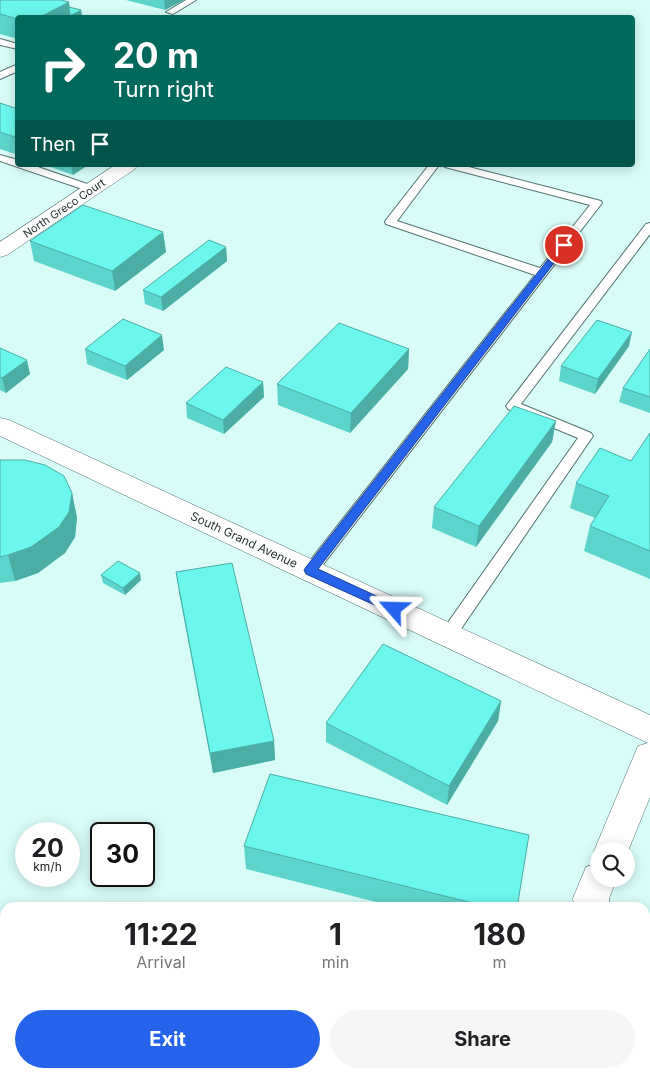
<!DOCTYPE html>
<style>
:root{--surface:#fff;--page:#f6f6f6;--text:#202124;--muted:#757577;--accent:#2563eb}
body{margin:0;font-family:Inter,sans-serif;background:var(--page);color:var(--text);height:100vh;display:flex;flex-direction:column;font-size:19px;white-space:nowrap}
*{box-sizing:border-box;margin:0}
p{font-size:16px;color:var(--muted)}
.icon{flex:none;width:28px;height:28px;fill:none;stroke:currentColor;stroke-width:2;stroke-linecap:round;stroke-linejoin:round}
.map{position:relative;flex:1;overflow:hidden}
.sheet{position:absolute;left:0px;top:902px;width:650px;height:176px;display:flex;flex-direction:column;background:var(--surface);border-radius:15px 15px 0 0;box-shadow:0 2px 12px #0003}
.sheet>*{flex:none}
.top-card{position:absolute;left:15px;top:15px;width:620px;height:152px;border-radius:5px;box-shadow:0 2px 12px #0003;background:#00695c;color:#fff;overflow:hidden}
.buttons{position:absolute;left:590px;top:842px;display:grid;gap:10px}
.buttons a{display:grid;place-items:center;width:45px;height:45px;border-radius:50%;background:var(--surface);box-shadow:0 2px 12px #0003;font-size:25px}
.speed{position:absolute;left:15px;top:822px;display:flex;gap:10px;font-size:25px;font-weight:700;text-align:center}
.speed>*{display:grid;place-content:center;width:65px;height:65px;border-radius:50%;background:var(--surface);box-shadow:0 2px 12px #0003;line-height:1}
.speed small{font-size:12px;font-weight:400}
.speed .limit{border:2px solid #111;border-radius:8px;background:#fff;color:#111}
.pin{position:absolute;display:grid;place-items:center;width:42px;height:42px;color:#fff;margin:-21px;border:2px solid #fff;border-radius:50%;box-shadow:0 1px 5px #0007}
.me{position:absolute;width:55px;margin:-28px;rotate:295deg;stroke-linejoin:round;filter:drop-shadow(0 0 4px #0008)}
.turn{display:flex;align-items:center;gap:18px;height:105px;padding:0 15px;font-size:22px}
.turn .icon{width:65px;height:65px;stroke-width:2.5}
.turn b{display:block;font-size:35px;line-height:42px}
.then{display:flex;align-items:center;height:48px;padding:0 15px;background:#0003;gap:10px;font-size:19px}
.eta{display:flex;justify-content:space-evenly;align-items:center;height:85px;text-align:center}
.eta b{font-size:30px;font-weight:700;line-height:35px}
.action{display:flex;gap:10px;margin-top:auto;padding:10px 15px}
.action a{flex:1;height:58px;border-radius:30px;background:var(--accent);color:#fff;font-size:20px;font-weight:700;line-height:58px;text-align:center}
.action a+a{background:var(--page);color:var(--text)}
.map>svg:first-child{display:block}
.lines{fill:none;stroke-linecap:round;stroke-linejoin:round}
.lane-casing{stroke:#50716e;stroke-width:2}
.street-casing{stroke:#50716e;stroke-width:1}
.lane{fill:#fff;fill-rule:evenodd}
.street{fill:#fff;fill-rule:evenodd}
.wall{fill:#5dd4cb}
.shaded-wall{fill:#4cada5}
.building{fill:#6cf7ec;stroke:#4cada5}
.route{fill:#2563eb;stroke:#184099}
.labels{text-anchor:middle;stroke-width:5;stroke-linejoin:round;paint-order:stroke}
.far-street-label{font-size:11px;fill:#273533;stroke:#fff}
.street-label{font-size:12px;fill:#273533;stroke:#fff}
</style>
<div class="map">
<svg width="650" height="1078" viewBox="0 0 650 1078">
<rect width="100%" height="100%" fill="#d8fdf9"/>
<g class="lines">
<g class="lane-casing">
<path id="lane" d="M 186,0 L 196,0 L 173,14 L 166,12 Z
M 0,39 L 18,44 L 18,49 L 0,45 Z
M 18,64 L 18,71 L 0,79 L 0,72 Z
M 0,155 L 18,160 L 18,165 L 32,165 L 96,187 L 97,189 L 92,192 L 88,191 L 0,161 Z
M 429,165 L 439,165 L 397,221 L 540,268 L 590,205 L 445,167 L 444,165 L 461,165 L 601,201 L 602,203 L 315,575 L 310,577 L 305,575 L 302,571 L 305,567 L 535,275 L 386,224 L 385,222 L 386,220 Z
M 650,223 L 650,234 L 521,404 L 591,433 L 593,436 L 454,639 L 448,641 L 442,639 L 440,635 L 442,631 L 578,438 L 508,409 L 506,406 L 646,224 Z"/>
</g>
<g class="street-casing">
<path id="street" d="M 115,165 L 137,165 L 135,169 L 7,255 L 0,257 L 0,242 Z
M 0,418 L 9,420 L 650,715 L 650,797 L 626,856 L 626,851 L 599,851 L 599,862 L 594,851 L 638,746 L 648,743 L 0,436 Z
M 599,863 L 599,879 L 617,879 L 609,898 L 610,908 L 574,908 L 573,898 L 586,867 Z
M 591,1074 L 631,1074 L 631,1078 L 591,1078 Z"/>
</g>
<use href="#lane" class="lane"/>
<use href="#street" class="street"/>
</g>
<path class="wall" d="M 0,0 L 69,7 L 81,10 L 82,16 L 80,18 L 18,18 L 18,39 L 0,34 Z
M 126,0 L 184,0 L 165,10 Z
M 0,103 L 18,109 L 18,155 L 0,149 Z
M 45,165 L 88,165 L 73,175 Z
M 163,232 L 166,252 L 115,291 L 34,261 L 30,241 Z
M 226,247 L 227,261 L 163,311 L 145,304 L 143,290 Z
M 629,346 L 595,394 L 559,381 L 561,366 Z
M 0,348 L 30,374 L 6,393 L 0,390 Z
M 85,349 L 164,350 L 127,380 L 87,364 Z
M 409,349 L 408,369 L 350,433 L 278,405 L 277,384 Z
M 650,349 L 650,413 L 619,402 L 623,388 Z
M 263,382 L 264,397 L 224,434 L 187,418 L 186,403 Z
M 556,421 L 552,442 L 476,547 L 432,528 L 434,507 Z
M 650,433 L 650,579 L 584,551 L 590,526 L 595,518 L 570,508 L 576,483 L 631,461 Z
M 0,460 L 72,493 L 77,518 L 75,537 L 65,553 L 38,573 L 15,581 L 0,583 Z
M 176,572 L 274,741 L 275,760 L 213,773 L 179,593 Z
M 101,575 L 141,580 L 125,595 L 103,583 Z
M 501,701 L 498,721 L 447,805 L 326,742 L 326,723 Z
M 244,846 L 517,908 L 400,908 L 246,869 Z"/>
<path class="shaded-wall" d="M 164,0 L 184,0 L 165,10 Z
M 69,2 L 71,18 L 38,18 Z
M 81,10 L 82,16 L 80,18 L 72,18 L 72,15 Z
M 71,165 L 88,165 L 73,175 Z
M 163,232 L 166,252 L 115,291 L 112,271 Z
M 226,247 L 227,261 L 163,311 L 161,297 Z
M 632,332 L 629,346 L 595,394 L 598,379 Z
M 162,335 L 164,350 L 127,380 L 125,366 Z
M 409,349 L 408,369 L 350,433 L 351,413 Z
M 27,360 L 30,374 L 6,393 L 2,378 Z
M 263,382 L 264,397 L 224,434 L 223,420 Z
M 556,421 L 552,442 L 476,547 L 479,526 Z
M 72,493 L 77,518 L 75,537 L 65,553 L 38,573 L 15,581 L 8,555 Z
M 140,573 L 141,580 L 125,595 L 123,588 Z
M 501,701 L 498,721 L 447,805 L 449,786 Z
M 274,741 L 275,760 L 213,773 L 210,753 Z"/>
<path class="building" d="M 0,0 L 61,0 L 69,2 L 38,18 L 18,18 L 18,19 L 0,14 Z
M 69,7 L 81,10 L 72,15 L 70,15 Z
M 0,103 L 18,109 L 18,138 L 0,132 Z
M 83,205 L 163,232 L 112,271 L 30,241 Z
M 209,240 L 226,247 L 161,297 L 143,290 Z
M 123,319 L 162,335 L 125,366 L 85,349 Z
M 597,320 L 632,332 L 598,379 L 561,366 Z
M 339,323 L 409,349 L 351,413 L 277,384 Z
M 0,348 L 27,360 L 2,378 L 0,377 Z
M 650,349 L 650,397 L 623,388 Z
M 226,367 L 263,382 L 223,420 L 186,403 Z
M 514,406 L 556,421 L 479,526 L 434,507 Z
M 650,433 L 650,551 L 590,526 L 609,496 L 576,483 L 600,448 L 631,461 Z
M 0,460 L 25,460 L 45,465 L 64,476 L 72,493 L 69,512 L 59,527 L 31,547 L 8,555 L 0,557 Z
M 118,561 L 140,573 L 123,588 L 101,575 Z
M 232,563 L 274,741 L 210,753 L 176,572 Z
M 383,644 L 501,701 L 449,786 L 326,723 Z
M 270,774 L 529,835 L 517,908 L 493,908 L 244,846 Z
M 291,1074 L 395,1074 L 397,1078 L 292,1078 Z"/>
<path class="route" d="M 561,243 L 568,245 L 318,569 L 398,606 L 400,609 L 398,612 L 390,612 L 306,574 L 304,570 L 306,567 Z"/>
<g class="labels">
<g class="far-street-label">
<text transform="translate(64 208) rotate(-34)" y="4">North Greco Court</text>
</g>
<g class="street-label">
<text transform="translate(244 540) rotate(25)" y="4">South Grand Avenue</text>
</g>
</g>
</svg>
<div class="buttons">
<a><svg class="icon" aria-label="search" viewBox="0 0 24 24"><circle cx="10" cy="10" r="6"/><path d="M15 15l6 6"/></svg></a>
</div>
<div class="speed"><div>20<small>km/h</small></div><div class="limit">30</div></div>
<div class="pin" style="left:564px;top:245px;background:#d93025"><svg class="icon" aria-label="arrive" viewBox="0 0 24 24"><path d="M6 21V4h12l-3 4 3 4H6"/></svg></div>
<svg class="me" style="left:394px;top:609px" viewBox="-20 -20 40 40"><path d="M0-17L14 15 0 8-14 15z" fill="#2563eb" stroke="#fff" stroke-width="4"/></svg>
<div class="top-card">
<div class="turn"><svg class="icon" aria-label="right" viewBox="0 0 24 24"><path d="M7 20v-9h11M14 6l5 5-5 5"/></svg><div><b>20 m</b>Turn right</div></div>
<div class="then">Then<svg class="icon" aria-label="arrive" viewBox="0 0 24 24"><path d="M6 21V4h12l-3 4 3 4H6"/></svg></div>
</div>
<section class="sheet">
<div class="eta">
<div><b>11:22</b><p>Arrival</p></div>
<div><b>1</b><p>min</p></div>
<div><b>180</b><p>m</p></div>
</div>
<div class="action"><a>Exit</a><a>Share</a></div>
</section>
</div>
